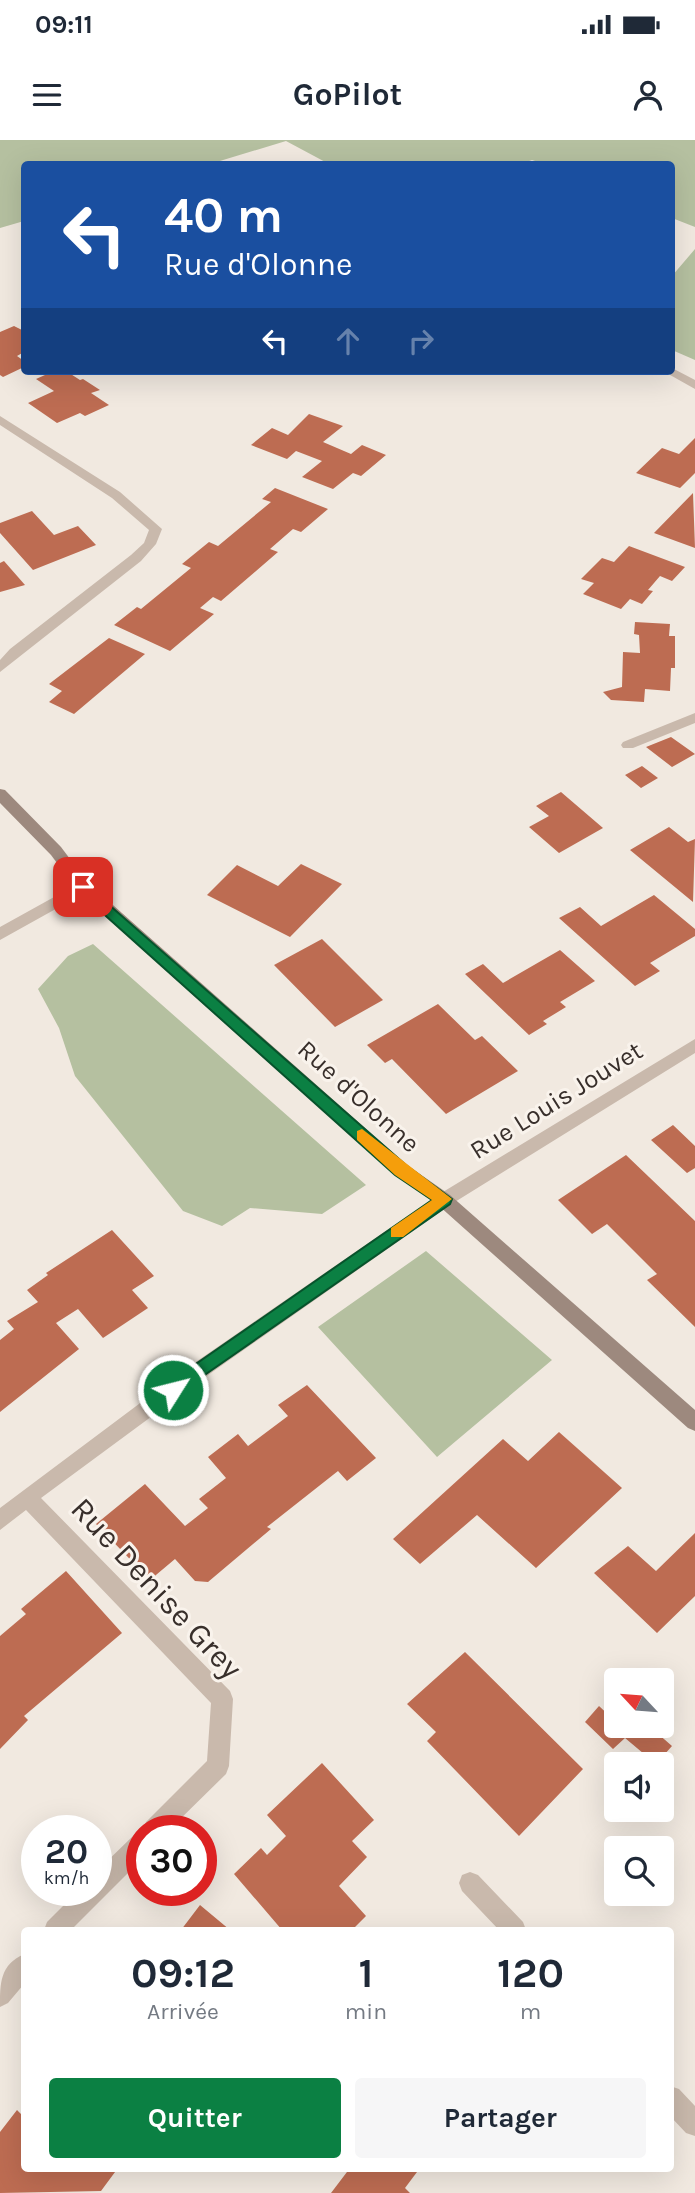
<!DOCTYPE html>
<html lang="fr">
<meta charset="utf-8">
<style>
:root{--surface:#fff;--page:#f6f6f7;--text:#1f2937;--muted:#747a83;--accent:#0b8043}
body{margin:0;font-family:Karla,sans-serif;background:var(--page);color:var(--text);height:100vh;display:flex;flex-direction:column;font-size:26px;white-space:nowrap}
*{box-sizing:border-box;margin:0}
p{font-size:23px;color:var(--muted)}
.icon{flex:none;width:38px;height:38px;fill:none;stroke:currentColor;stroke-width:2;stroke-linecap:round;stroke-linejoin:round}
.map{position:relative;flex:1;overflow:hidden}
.drawer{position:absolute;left:21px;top:1787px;width:653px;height:245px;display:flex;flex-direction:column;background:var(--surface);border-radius:7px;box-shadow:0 7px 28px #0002}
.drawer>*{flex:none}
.top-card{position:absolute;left:21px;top:21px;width:654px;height:214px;border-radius:7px;box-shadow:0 7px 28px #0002;background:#1a4fa0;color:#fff;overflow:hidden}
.needle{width:46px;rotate:296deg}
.fabs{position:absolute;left:604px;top:1528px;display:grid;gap:14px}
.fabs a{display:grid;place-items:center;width:70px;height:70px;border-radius:7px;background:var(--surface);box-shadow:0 7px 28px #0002;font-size:35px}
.speed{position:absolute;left:21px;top:1675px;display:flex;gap:14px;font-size:35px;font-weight:700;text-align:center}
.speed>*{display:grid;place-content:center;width:91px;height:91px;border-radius:50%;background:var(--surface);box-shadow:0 7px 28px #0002;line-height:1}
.speed small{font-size:18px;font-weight:400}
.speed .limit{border:10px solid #d22;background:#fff;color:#111}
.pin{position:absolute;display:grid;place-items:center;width:60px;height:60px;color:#fff;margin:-30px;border-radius:14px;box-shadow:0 4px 10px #0006}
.me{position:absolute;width:77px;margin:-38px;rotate:54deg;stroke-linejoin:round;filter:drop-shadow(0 0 5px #0008)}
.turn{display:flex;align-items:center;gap:24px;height:147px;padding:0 28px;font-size:32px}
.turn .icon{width:91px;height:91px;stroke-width:2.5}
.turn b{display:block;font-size:49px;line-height:60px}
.lanes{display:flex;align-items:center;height:66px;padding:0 28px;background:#0003;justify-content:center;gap:35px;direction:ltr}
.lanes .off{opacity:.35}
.eta{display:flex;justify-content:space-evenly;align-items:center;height:119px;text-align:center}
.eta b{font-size:42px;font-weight:700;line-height:49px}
.primary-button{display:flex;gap:14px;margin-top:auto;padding:14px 28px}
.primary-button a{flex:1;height:80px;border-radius:7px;background:var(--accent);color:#fff;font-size:28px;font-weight:700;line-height:80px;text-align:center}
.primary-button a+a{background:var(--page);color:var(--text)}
.status{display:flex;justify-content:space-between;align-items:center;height:49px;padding:0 35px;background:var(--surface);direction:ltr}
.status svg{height:19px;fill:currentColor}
header{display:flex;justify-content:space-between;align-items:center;height:91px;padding:0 28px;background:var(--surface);font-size:32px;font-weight:700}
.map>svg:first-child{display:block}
.green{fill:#b5c0a0}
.building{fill:#bd6c52}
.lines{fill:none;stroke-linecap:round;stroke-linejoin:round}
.lane{fill:#c9b9ac;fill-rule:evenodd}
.street{fill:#c9b9ac;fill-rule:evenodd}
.secondary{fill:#9d897e;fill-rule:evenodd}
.route{fill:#0b8043;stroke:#07532c;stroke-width:2}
.slow{fill:#f59e0b}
.labels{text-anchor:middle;stroke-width:6;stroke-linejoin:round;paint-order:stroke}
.street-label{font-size:26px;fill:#382f2b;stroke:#f9f3ec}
.near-street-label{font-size:32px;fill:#382f2b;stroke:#f9f3ec}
</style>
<div class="status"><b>09:11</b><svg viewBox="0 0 49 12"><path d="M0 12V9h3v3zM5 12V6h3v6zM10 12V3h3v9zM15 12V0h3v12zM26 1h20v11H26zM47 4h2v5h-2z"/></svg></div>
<header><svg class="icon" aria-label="menu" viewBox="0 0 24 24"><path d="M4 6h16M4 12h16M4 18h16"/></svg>GoPilot<svg class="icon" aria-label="person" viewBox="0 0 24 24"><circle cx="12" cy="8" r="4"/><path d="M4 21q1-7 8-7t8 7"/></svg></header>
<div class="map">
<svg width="695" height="2053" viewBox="0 0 695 2053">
<rect width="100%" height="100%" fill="#f1e9e0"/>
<path class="green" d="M 0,0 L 695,0 L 695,87 L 672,78 L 672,24 L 544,24 L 532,20 L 521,24 L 329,24 L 286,1 L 210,24 L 24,24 L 24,81 L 0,88 Z
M 695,109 L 695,220 L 672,210 L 672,136 Z
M 93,804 L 366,1045 L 322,1074 L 250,1068 L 222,1086 L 183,1071 L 75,936 L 59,888 L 38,849 L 68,816 Z
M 426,1111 L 552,1220 L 437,1317 L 318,1187 Z"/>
<path class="building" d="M 14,186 L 24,191 L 24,212 L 17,216 L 24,221 L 24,227 L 3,237 L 0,235 L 0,192 Z
M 54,231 L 66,231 L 80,240 L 83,239 L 100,250 L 91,253 L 109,265 L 85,276 L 80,273 L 57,283 L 28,263 L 54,251 L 36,239 Z
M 309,274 L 343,286 L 323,302 L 351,314 L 362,305 L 386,315 L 361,336 L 353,333 L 333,349 L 302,337 L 322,321 L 296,311 L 287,319 L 251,305 L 272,288 L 288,295 Z
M 695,298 L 695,333 L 680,348 L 636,333 L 662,308 L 679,314 Z
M 275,348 L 328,369 L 301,392 L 293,389 L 270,409 L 278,412 L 221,461 L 213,457 L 200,468 L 214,474 L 170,511 L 114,485 L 137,467 L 141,469 L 191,428 L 182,424 L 209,402 L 218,406 L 271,362 L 262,359 Z
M 693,353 L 695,408 L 654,393 Z
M 32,371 L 54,395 L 78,386 L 96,405 L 33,430 L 0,393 L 0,383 Z
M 629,406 L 685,427 L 672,441 L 660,436 L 648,450 L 653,451 L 642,464 L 630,459 L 621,469 L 583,454 L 594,443 L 581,439 L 602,418 L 614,422 Z
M 4,421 L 25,445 L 0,452 L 0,423 Z
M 635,482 L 670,484 L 669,496 L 675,496 L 675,528 L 671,528 L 670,551 L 645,549 L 644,562 L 611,560 L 603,552 L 622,547 L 623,512 L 640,513 L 639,495 L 634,494 Z
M 109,498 L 145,514 L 74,574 L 49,562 L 62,551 L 49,544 Z
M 671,597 L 695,614 L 672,627 L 646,607 Z
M 642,626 L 658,638 L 641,648 L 625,635 Z
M 561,652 L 603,688 L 559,713 L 529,687 L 549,676 L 536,666 Z
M 669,687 L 688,702 L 695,699 L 693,762 L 630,710 Z
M 301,724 L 342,744 L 290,797 L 207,755 L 237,725 L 278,746 Z
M 654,755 L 695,789 L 695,796 L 650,823 L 660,831 L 635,846 L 559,778 L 580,767 L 601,786 Z
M 322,799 L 383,860 L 335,887 L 274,825 Z
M 560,810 L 595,841 L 560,862 L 566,867 L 543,881 L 547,884 L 529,895 L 465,834 L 483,824 L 503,843 Z
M 438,864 L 475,900 L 482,896 L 518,931 L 446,974 L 392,919 L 385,923 L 367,905 Z
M 673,985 L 695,1006 L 695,1028 L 687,1033 L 651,1000 Z
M 626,1015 L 695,1081 L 695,1187 L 647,1140 L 657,1134 L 607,1084 L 592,1094 L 558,1060 Z
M 112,1090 L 154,1136 L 132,1150 L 148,1168 L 103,1198 L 78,1169 L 56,1183 L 79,1209 L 0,1272 L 0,1200 L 14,1189 L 7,1181 L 38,1162 L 27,1150 L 48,1135 L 46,1133 Z
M 307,1245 L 376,1318 L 347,1341 L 338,1331 L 267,1387 L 271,1389 L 208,1442 L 195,1441 L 175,1419 L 150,1440 L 96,1384 L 145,1344 L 185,1386 L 208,1368 L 199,1359 L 226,1338 L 208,1317 L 238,1294 L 248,1306 L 288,1276 L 278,1265 Z
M 559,1292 L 622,1348 L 536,1428 L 477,1375 L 420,1424 L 393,1399 L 503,1299 L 528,1321 Z
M 695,1393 L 695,1456 L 657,1493 L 594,1433 L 628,1406 L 656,1431 Z
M 66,1431 L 122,1493 L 24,1576 L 28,1580 L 0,1609 L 0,1496 L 26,1474 L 21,1469 Z
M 465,1512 L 583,1629 L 519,1696 L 427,1601 L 436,1592 L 407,1564 Z
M 599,1566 L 629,1594 L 637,1586 L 649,1586 L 672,1606 L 656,1624 L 625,1598 L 613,1609 L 585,1582 Z
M 322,1623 L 374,1680 L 352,1701 L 367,1717 L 339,1746 L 366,1776 L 352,1790 L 282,1790 L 234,1734 L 261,1708 L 267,1715 L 286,1696 L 267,1675 Z
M 200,1765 L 230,1790 L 181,1790 Z
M 17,1970 L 24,1977 L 24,2028 L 118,2028 L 101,2051 L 0,2053 L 0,1992 Z
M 350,2028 L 420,2028 L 405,2048 L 410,2053 L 331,2053 Z"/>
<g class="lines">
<path class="lane" d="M 695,573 L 695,583 L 633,608 L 623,608 L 621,605 L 623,602 Z
M 470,1732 L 478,1735 L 523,1782 L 526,1790 L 499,1790 L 462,1751 L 459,1743 L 462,1735 Z
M 670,1946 L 679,1949 L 695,1966 L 695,1996 L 686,1993 L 670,1976 Z"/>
<path class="street" d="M 672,228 L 695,240 L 695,249 L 663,231 L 672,231 Z
M 0,276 L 120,352 L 162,389 L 156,404 L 141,421 L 0,532 L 0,520 L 10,509 L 131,415 L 144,403 L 149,390 L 112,358 L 0,285 Z
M 83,741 L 91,747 L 88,751 L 0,800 L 0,787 Z
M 695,899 L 695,913 L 450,1065 L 201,1240 L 41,1358 L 230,1551 L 233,1559 L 229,1626 L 226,1634 L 169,1690 L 143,1690 L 146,1682 L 207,1621 L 211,1563 L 26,1370 L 0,1390 L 0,1368 L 187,1228 L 438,1055 Z
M 142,1692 L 142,1719 L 71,1790 L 44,1790 L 47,1782 L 79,1750 L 96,1750 L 96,1732 L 134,1695 Z
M 24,1814 L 24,1844 L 8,1863 L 0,1867 C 0,1843 0,1825 24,1814 Z"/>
<path class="secondary" d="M 0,649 L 5,650 L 61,707 L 88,743 L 407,1025 L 450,1055 L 695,1270 L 695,1291 L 688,1288 L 438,1065 L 395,1035 L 78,751 L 51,715 L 0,663 Z"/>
</g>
<path class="route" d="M 83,742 L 407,1026 L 452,1059 L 450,1064 L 173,1257 L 167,1255 L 164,1250 L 167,1244 L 432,1060 L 395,1035 L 78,751 L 78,744 Z"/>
<path class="slow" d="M 362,989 L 452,1059 L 403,1097 L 391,1097 L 391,1088 L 432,1060 L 395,1035 L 357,1000 L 357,991 Z"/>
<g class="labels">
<g class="street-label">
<text transform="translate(359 956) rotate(42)" y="9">Rue d'Olonne</text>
<text transform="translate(556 960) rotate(-32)" y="9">Rue Louis Jouvet</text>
</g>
<g class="near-street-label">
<text transform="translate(157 1448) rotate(47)" y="11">Rue Denise Grey</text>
</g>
</g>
</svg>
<div class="fabs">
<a><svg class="needle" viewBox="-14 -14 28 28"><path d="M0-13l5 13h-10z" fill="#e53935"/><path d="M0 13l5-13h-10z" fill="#747a83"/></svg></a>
<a><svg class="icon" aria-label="sound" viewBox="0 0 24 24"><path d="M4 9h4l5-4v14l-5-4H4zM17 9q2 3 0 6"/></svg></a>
<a><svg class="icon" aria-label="search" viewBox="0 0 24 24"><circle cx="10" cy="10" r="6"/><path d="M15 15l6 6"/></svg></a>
</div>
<div class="speed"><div>20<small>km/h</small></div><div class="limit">30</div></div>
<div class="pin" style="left:83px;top:747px;background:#d93025"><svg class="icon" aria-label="arrive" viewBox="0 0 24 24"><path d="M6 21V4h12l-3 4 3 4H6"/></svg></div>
<svg class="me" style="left:173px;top:1250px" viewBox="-20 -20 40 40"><circle r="17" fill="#0b8043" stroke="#fff" stroke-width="3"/><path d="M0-11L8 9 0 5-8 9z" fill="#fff"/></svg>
<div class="top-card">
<div class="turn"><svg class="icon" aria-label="left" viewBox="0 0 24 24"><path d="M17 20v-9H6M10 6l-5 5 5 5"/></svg><div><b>40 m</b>Rue d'Olonne</div></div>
<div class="lanes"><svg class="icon" aria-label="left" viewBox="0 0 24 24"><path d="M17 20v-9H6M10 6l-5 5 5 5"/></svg><svg class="icon off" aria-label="ahead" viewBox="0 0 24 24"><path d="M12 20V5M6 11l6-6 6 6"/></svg><svg class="icon off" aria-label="right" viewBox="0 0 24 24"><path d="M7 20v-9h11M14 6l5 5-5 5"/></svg></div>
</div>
<section class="drawer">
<div class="eta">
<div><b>09:12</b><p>Arrivée</p></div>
<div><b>1</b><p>min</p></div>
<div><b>120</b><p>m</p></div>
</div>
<div class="primary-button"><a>Quitter</a><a>Partager</a></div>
</section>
</div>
